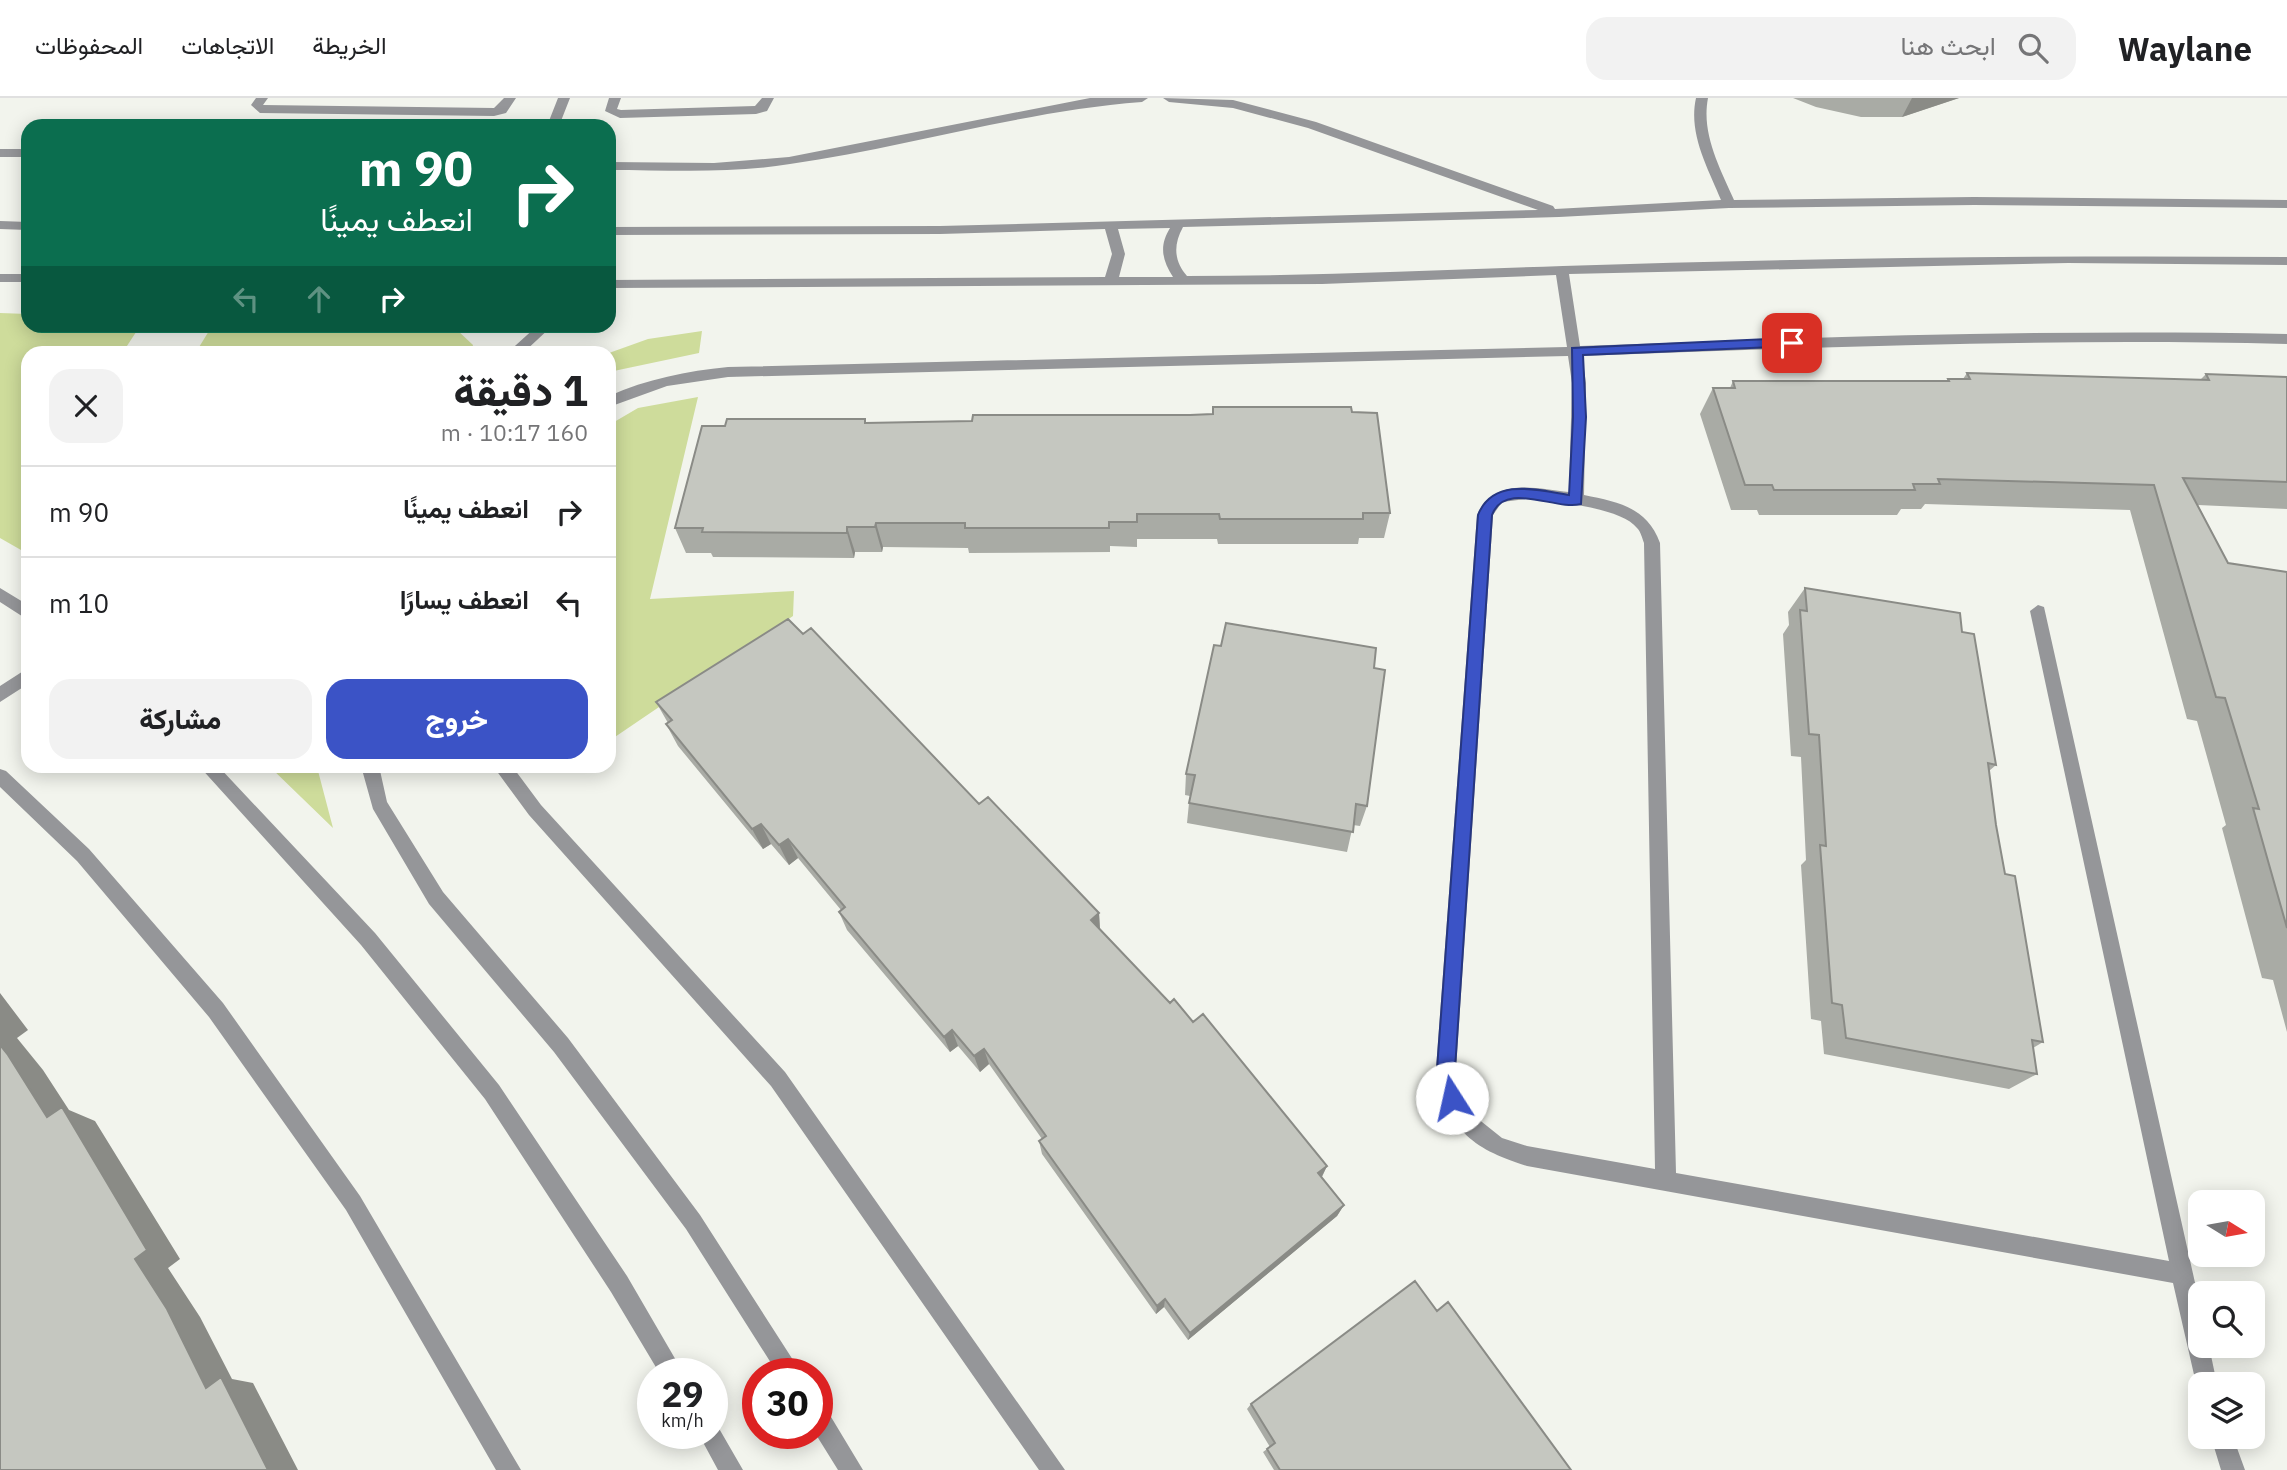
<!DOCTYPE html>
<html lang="ar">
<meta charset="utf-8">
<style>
:root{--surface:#fff;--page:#f2f2f2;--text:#202124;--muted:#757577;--line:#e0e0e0;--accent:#3b53c6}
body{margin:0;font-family:"IBM Plex Sans",Vazirmatn,sans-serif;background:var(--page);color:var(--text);direction:rtl;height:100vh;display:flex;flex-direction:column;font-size:26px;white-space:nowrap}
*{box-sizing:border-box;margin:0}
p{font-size:23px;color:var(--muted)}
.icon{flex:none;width:38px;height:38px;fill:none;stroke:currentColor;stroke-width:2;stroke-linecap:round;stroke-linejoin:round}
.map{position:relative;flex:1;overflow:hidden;direction:ltr}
.details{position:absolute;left:21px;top:248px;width:595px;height:427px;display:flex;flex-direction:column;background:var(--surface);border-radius:21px;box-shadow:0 4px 18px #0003;direction:rtl}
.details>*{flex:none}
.top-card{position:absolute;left:21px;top:21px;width:595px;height:214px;border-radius:21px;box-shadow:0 4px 18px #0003;direction:rtl;background:#0b6e4f;color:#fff;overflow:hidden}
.needle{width:46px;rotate:101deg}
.tools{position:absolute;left:2188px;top:1092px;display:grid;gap:14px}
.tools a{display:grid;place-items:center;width:77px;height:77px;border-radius:14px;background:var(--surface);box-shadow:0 4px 18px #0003;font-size:35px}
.speed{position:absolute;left:637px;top:1260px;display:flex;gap:14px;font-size:35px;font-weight:700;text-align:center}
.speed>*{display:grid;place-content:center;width:91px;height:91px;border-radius:50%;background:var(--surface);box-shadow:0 4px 18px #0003;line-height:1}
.speed small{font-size:18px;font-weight:400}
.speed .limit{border:10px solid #d22;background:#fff;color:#111}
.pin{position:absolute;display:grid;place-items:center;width:60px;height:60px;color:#fff;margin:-30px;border-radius:14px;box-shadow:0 4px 10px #0006}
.me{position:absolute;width:77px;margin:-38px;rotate:350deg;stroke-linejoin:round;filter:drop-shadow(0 0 5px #0008)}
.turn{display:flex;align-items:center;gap:24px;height:147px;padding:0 28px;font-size:32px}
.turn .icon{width:91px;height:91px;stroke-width:2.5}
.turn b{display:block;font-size:49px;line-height:60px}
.lanes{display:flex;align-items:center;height:66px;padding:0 28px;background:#0003;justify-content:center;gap:35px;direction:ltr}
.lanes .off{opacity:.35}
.round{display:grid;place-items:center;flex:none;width:74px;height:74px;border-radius:21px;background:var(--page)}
.headline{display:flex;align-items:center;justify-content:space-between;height:119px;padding:0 28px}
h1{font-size:42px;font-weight:800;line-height:52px}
.action{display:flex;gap:14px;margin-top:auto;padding:14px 28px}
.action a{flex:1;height:80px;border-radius:21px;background:var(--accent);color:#fff;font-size:28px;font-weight:800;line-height:80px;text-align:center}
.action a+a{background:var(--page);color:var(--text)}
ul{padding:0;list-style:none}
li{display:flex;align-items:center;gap:21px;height:91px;padding:0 28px;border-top:2px solid var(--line)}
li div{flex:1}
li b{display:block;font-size:26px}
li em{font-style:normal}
header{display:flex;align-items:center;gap:42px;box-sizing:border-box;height:98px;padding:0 35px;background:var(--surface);border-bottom:2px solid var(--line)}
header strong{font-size:33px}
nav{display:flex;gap:38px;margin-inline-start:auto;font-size:24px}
.search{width:490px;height:63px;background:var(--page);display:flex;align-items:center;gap:18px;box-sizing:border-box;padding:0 24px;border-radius:21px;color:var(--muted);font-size:26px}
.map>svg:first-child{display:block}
.green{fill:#cedc9b}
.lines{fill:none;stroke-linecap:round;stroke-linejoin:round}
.minor{fill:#959699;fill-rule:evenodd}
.wall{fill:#a9aba5}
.shaded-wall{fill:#8a8b86}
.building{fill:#c5c7c0;stroke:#8a8b86;stroke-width:2}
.route{fill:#3b53c6;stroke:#263681;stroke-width:2}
</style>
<header>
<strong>Waylane</strong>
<div class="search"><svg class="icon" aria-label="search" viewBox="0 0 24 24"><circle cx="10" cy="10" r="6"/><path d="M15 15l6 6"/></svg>ابحث هنا</div>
<nav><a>الخريطة</a><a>الاتجاهات</a><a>المحفوظات</a></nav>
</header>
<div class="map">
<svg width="2287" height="1372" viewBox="0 0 2287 1372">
<rect width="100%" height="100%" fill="#f2f4ed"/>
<path class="green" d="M 0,215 L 28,216 L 28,228 L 140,228 L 125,251 L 196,254 L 212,228 L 442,228 L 456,231 L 473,247 L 471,256 L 28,256 L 28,456 L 0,440 Z
M 702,233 L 699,255 L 609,274 L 609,255 L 648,241 Z
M 698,299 L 650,501 L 794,493 L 793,518 L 609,643 L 609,327 L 638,310 Z
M 270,669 L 317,669 L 333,730 Z"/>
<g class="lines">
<path class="minor" d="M 256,0 L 268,0 L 263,7 L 494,10 L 504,0 L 516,0 L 506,15 L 494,18 L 260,15 L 251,7 Z
M 558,0 L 570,0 L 559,28 L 547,28 Z
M 609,0 L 621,0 L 617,11 L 621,12 L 755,8 L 762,0 L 774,0 L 767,13 L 756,16 L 620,20 L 605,13 Z
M 1090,0 L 1148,0 L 1142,4 C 1023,13 908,49 790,66 C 731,76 669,72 609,72 L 609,64 L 714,65 L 789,59 Z
M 1163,0 L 1233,2 L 1316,24 L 1553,108 L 1555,111 L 1721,102 C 1708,70 1688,36 1696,0 L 1708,0 C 1701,36 1720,70 1734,102 L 1974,99 L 2287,102 L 2287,110 L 1974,107 L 1729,110 L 1559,119 L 1183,129 C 1173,147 1174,163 1187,178 C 1312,178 1437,172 1563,168 C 1804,160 2046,157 2287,159 L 2287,167 L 2068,165 L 1569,176 L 1580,248 C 1816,239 2051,231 2287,236 L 2287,246 C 2052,240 1817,249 1582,258 L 1586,285 L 1584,397 C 1618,404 1647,409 1660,445 L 1676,1075 L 2169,1163 L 2030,513 L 2038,507 L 2044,509 L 2200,1207 L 2200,1248 L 2209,1248 L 2217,1286 L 2200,1286 L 2198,1294 L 2173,1185 L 1527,1068 C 1470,1050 1448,1031 1436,971 L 1477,417 C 1494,379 1535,390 1569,394 L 1572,285 L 1568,258 L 728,279 L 667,288 L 609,309 L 609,298 C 647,281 687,273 728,269 L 1567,249 L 1556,177 L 1322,186 L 609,190 L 609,182 L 1105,179 L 1112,156 L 1105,131 L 940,136 L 609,137 L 609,129 L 940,128 L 1538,112 L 1308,30 L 1233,10 L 1169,4 ZM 1170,130 C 1159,148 1162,162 1173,179 L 1119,179 L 1125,156 L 1118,131 ZM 1526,401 C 1551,403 1621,409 1637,430 C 1641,434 1642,440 1644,445 L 1655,1071 L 1527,1048 L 1502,1040 L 1477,1020 L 1461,996 L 1456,971 L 1493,417 L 1502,404 Z
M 0,51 L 28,51 L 28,59 L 0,59 Z
M 0,123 L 28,124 L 28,132 L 0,131 Z
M 0,176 L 28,176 L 28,184 L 0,184 Z
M 537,228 L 552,228 L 522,256 L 506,256 Z
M 0,490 L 28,507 L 28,522 L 0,504 Z
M 28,570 L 28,586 L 0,604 L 0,588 Z
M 199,668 L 218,668 L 375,835 L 499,987 L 627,1178 L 684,1276 L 660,1276 L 611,1194 L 485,1001 L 361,847 Z
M 361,668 L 379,668 L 387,704 L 443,794 L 568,940 L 700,1117 L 802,1276 L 778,1276 L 686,1131 L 554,954 L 429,806 L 373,711 Z
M 493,668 L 512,668 L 541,707 L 785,974 L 1065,1372 L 1039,1372 L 771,988 L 529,717 Z
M 0,671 L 6,673 L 89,751 L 223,905 L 360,1098 L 521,1372 L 496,1372 L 346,1112 L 209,919 L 77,763 L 0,689 Z
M 817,1306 L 825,1309 L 863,1372 L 838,1372 L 815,1335 Z
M 712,1325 L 717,1327 L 743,1372 L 718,1372 L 698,1335 L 712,1335 Z
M 2211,1339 L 2233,1339 L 2245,1372 L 2221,1372 Z"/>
</g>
<path class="wall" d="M 1793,0 L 1959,0 L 1902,19 L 1861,19 L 1816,9 Z
M 1967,275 L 2200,282 L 2206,276 L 2287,279 L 2287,411 L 2198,407 L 2228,465 L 2287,474 L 2287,934 L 2273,882 L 2262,880 L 2222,730 L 2226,727 L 2197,623 L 2187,621 L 2130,412 L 1925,406 L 1921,411 L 1901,411 L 1897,417 L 1759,417 L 1757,412 L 1731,412 L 1700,316 L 1713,290 L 1730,290 L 1733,283 L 1946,283 L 1948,281 L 1963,281 Z
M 1352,314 L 1390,415 L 1384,440 L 1359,440 L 1358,446 L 1218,446 L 1217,441 L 1137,441 L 1137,449 L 1110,448 L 1110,454 L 969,455 L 968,450 L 883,449 L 882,454 L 855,454 L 854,460 L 713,459 L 711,455 L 686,455 L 675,430 L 866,325 L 972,323 L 1190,317 Z
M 1805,490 L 1962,534 L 1996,667 L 1989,673 L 1996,727 L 2005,776 L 2043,944 L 2033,950 L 2037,976 L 2009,991 L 1824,956 L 1821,923 L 1811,921 L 1801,767 L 1806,762 L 1801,659 L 1791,658 L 1783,536 L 1789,527 L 1788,514 Z
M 803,536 L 979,706 L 1099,815 L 1100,831 L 1170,905 L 1193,924 L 1327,1068 L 1322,1079 L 1344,1107 L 1337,1118 L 1188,1242 L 1164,1209 L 1156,1216 L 1042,1056 L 1039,1043 L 1042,1041 L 989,966 L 980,974 L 958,948 L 950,954 L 847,832 L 839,814 L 841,812 L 798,760 L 789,767 L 771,746 L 763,751 L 678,648 L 666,626 L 668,625 L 656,604 Z
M 1374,570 L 1367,708 L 1360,728 L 1353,727 L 1347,754 L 1187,725 L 1189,705 L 1190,698 L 1185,697 L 1186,676 Z
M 1437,1213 L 1571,1372 L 1274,1372 L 1263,1354 L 1270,1349 L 1247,1311 L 1251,1306 Z"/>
<path class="shaded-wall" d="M 1912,0 L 1959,0 L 1902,19 Z
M 876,425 L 883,449 L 882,454 L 875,429 Z
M 847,429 L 855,454 L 854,460 L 847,435 Z
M 761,726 L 771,746 L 763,751 L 752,731 Z
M 788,741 L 798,760 L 789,767 L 779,747 Z
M 1099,815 L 1100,833 L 1091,822 Z
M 0,895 L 28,932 L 17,940 L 43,972 L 69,1012 L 95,1023 L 180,1161 L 168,1170 L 200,1219 L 232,1281 L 253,1285 L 298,1372 L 268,1372 L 206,1290 L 47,1019 L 0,947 Z
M 952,932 L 958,948 L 950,954 L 944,939 Z
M 984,951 L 989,966 L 980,974 L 974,958 Z
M 1327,1068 L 1321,1080 L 1318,1075 Z
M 1344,1107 L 1337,1118 L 1188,1242 L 1190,1235 Z
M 1165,1201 L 1164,1209 L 1156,1216 L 1157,1208 Z"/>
<path class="building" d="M 1967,275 L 2209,282 L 2206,276 L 2287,279 L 2287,384 L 2183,380 L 2228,465 L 2287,474 L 2287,830 L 2253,710 L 2259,711 L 2225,600 L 2216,599 L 2154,387 L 1938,381 L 1940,386 L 1913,386 L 1915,392 L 1774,392 L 1772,387 L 1745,387 L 1713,290 L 1735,290 L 1733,283 L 1949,283 L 1948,281 L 1970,281 Z
M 1213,309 L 1351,309 L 1352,314 L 1377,315 L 1390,415 L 1363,415 L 1363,421 L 1220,421 L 1219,416 L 1137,416 L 1137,424 L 1109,424 L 1109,430 L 965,430 L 965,425 L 876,425 L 875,429 L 847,429 L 847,435 L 702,434 L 703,430 L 675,430 L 702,328 L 725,328 L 727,321 L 865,321 L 865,325 L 972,323 L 973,317 L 1190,317 L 1213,316 Z
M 1805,490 L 1960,515 L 1962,534 L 1974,536 L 1996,667 L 1988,665 L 1996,727 L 2005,776 L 2015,778 L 2043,944 L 2032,942 L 2037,976 L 1846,940 L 1842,907 L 1832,905 L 1820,747 L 1826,748 L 1819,637 L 1809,636 L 1800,512 L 1807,513 Z
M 788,521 L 803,536 L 811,530 L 979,706 L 988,699 L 1099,815 L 1091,822 L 1170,905 L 1174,901 L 1193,924 L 1203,916 L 1327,1068 L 1318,1075 L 1344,1107 L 1190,1235 L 1165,1201 L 1157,1208 L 1039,1043 L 1046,1038 L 984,951 L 974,958 L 952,932 L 944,939 L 839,814 L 845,809 L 788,741 L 779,747 L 761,726 L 752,731 L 666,626 L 672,622 L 656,604 Z
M 1226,525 L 1376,550 L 1374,570 L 1385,572 L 1367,708 L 1356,706 L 1353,734 L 1189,705 L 1195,677 L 1186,676 L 1214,547 L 1221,548 Z
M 0,947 L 8,957 L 47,1019 L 62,1009 L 147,1152 L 135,1161 L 167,1211 L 206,1290 L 221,1279 L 268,1372 L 0,1372 Z
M 1415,1183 L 1437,1213 L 1448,1204 L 1571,1372 L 1280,1372 L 1267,1351 L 1275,1345 L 1251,1306 Z"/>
<path class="route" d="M 1792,240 L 1799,245 L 1797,248 L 1583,257 L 1586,319 L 1581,406 C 1556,413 1505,382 1492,417 L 1455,971 L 1461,1000 L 1459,1007 L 1452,1010 L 1446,1007 L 1437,971 L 1478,417 C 1493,379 1538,392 1569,397 L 1573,319 L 1572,250 Z"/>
</svg>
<div class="tools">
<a><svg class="needle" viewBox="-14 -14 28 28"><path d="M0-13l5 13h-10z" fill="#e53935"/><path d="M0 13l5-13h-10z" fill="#757577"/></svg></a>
<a><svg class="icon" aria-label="search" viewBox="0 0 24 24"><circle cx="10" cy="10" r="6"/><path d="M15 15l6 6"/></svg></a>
<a><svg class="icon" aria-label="layers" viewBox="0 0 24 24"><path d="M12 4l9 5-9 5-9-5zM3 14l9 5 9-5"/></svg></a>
</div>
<div class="speed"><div>29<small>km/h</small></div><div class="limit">30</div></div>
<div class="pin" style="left:1792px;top:245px;background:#d93025"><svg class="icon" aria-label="arrive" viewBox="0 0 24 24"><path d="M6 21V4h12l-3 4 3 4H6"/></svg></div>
<svg class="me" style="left:1452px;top:1000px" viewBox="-20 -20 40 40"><circle r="19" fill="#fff"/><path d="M0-13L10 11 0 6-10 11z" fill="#3b53c6"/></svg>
<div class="top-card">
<div class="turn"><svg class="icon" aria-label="right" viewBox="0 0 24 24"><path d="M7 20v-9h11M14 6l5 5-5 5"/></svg><div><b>90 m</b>انعطف يمينًا</div></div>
<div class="lanes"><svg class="icon off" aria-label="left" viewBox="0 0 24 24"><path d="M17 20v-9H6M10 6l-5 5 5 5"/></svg><svg class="icon off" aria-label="ahead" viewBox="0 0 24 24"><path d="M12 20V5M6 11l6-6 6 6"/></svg><svg class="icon" aria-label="right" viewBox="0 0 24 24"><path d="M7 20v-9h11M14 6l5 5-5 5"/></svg></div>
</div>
<section class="details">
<div class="headline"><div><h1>1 دقيقة</h1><p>160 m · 10:17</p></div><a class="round"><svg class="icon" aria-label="close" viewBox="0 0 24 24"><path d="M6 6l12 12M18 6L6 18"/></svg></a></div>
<ul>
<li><svg class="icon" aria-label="right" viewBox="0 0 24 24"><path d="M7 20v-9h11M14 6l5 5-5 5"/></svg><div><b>انعطف يمينًا</b></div><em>90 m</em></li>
<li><svg class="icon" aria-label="left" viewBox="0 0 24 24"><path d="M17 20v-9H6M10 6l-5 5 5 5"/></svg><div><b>انعطف يسارًا</b></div><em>10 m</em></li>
</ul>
<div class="action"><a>خروج</a><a>مشاركة</a></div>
</section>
</div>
